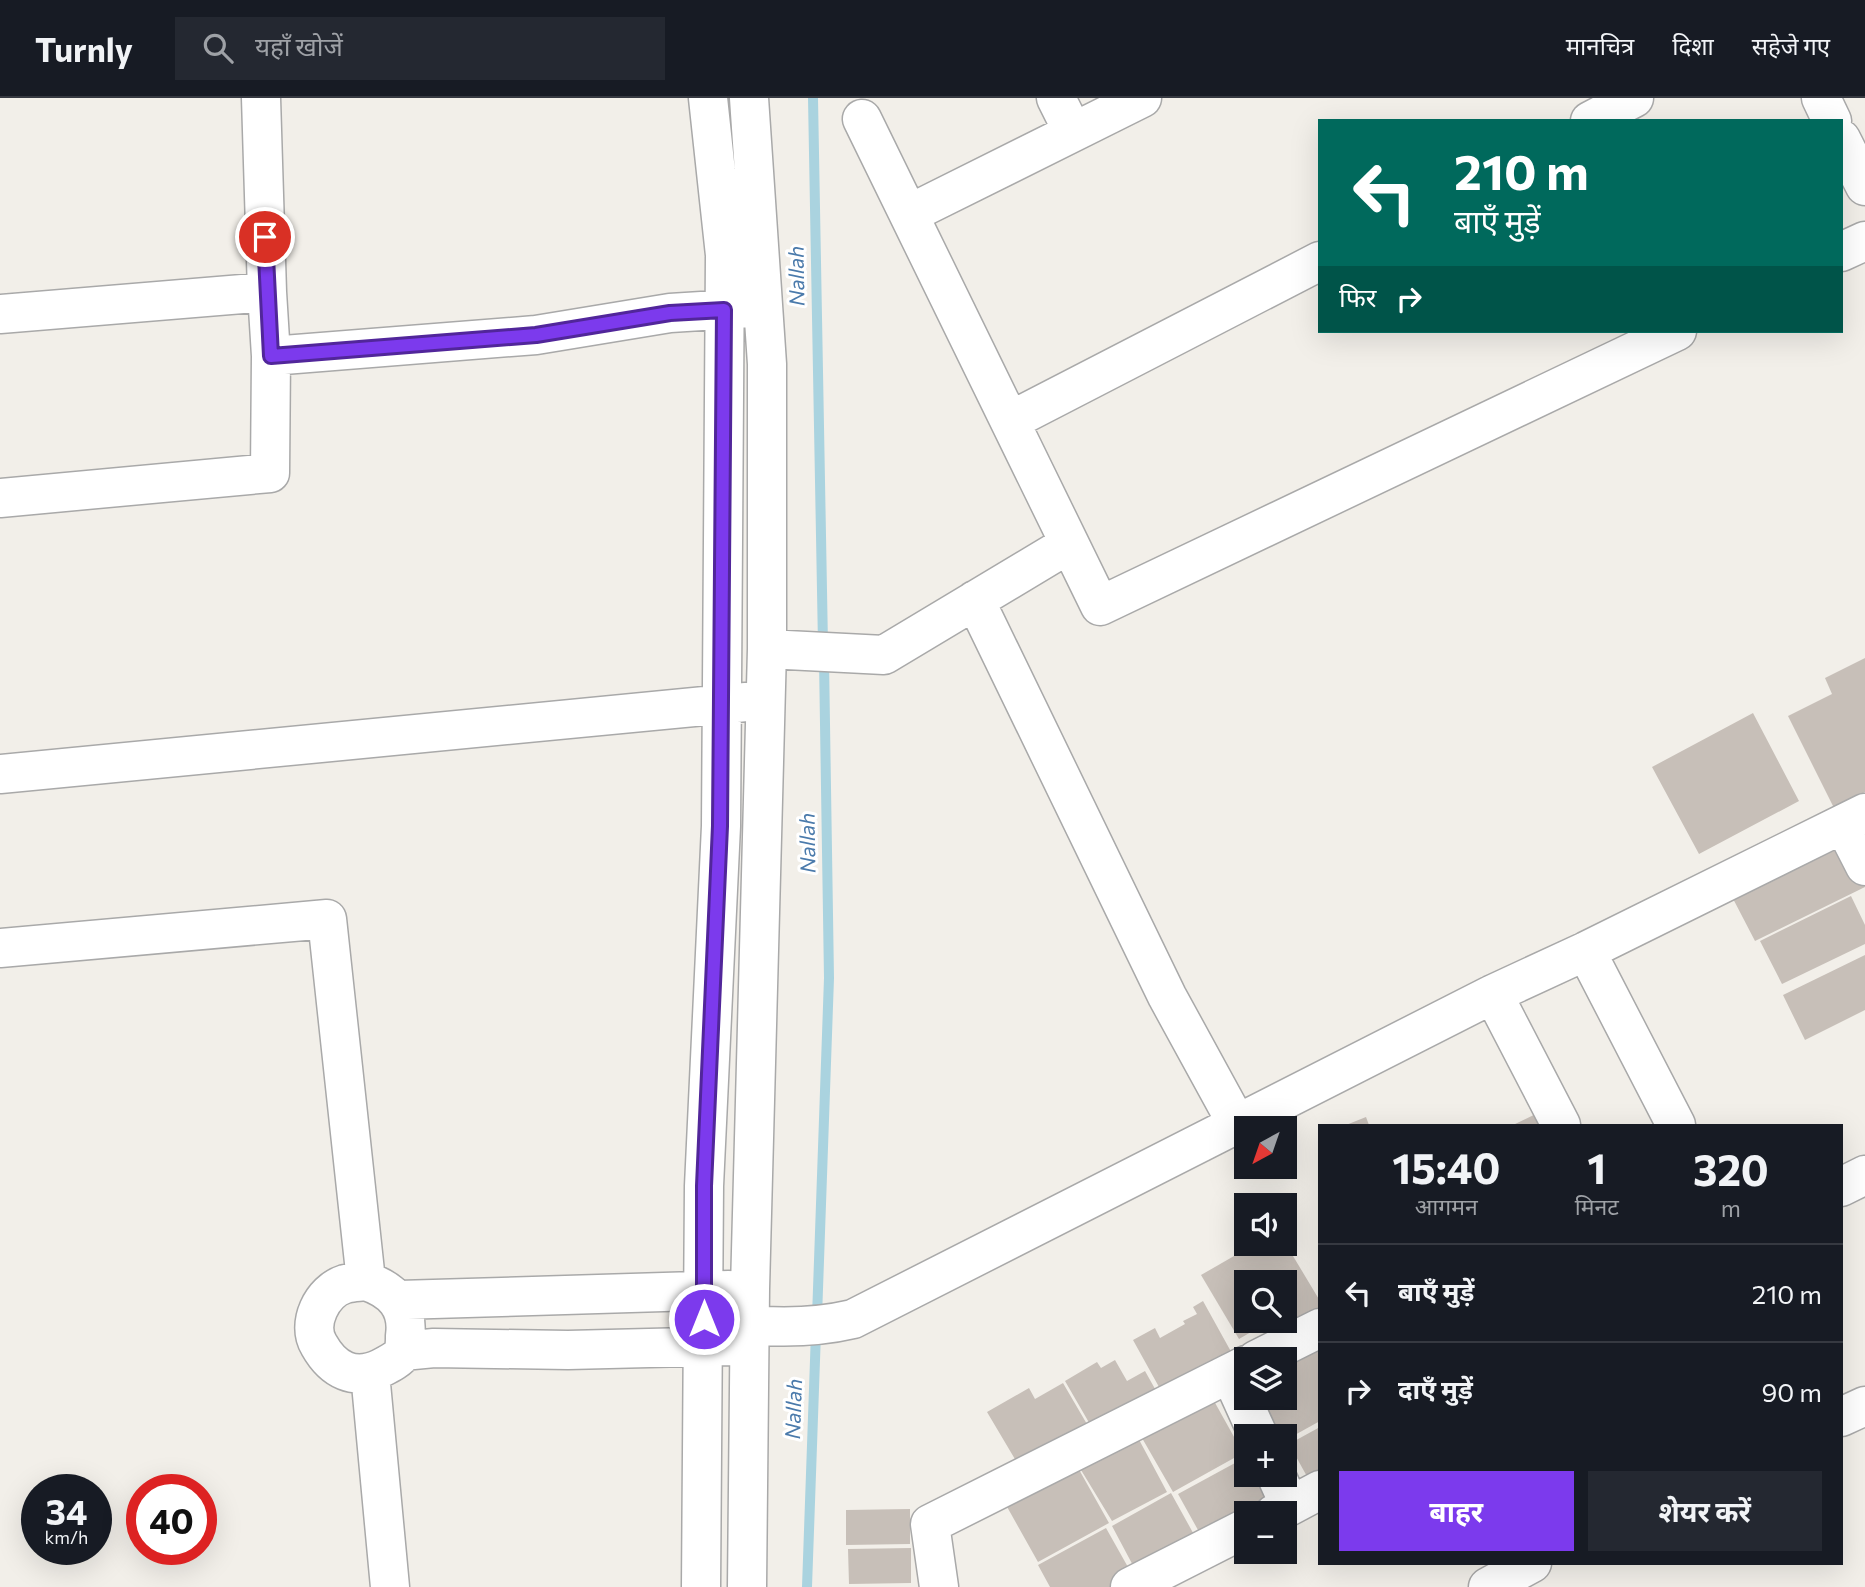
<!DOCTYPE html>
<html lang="hi">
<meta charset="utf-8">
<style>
:root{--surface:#171b24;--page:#242831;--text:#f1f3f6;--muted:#9ea1a6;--line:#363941;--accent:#7c3aed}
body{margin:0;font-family:Commissioner,"Noto Sans Devanagari",sans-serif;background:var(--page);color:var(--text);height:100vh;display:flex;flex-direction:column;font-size:26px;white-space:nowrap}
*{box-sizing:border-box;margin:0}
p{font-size:23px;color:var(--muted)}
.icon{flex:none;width:38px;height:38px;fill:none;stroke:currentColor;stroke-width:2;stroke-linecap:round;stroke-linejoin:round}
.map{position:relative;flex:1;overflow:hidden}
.drawer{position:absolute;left:1318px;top:1026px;width:525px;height:441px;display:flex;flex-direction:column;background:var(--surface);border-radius:0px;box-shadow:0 7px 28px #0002}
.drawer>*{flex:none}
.top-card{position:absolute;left:1318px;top:21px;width:525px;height:214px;border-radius:0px;box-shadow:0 7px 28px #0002;background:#00695c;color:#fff;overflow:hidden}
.needle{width:46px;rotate:220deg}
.buttons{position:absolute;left:1234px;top:1018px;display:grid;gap:14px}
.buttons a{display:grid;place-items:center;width:63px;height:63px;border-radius:0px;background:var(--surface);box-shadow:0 7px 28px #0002;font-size:35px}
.speed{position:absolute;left:21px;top:1376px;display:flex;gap:14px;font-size:35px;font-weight:700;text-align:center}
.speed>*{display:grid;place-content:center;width:91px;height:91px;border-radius:50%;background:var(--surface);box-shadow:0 7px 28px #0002;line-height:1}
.speed small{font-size:18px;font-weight:400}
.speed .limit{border:10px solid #d22;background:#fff;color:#111}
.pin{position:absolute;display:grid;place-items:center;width:60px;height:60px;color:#fff;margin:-30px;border:4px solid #fff;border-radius:50%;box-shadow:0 2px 7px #0007}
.me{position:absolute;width:77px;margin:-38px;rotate:0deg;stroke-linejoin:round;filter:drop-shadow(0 0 5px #0008)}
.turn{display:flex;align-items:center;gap:24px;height:147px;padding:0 21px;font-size:32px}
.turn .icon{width:91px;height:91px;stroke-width:2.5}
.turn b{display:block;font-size:49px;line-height:60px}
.then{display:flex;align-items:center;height:66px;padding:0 21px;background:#0003;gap:14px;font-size:26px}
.eta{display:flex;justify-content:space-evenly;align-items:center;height:119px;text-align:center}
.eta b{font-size:42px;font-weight:700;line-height:49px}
.button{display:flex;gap:14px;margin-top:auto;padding:14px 21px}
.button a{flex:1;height:80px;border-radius:0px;background:var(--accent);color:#fff;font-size:28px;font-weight:700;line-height:80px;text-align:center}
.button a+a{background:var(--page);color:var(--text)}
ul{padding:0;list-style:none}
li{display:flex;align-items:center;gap:21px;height:98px;padding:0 21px;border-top:2px solid var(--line)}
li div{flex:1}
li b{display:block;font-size:26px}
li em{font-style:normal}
header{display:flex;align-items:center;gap:42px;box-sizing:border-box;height:98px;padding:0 35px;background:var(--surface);border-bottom:2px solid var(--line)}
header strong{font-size:33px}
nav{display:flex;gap:38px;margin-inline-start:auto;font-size:24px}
.search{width:490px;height:63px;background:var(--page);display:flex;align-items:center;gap:18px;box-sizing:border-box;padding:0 24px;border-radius:0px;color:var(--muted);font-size:26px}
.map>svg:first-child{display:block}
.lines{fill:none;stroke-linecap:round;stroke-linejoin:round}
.stream{stroke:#aad3df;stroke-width:10}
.building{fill:#c7bfb8}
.minor-casing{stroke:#a9a9a9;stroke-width:41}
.minor{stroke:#fff;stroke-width:38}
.route-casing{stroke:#51269a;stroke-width:18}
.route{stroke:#7c3aed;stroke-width:12}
.labels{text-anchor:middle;stroke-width:6;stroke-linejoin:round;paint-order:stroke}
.water-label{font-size:21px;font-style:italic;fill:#4a7aab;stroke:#fff}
</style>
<header>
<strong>Turnly</strong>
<div class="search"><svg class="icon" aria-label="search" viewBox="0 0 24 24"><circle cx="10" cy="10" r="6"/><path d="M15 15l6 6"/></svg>यहाँ खोजें</div>
<nav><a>मानचित्र</a><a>दिशा</a><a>सहेजे गए</a></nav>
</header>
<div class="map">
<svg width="1865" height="1489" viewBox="0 0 1865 1489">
<rect width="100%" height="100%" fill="#f2efe9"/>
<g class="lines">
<path class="stream" d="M 813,0 L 823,547
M 817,1219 L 829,880 L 824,562
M 807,1489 L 816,1234"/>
</g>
<path class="building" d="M 1865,560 L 1865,694 L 1834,710 L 1788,618 L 1832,596 L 1825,580 Z
M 1753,615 L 1799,703 L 1699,756 L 1652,669 Z
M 1840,739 L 1865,789 L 1755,843 L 1729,793 Z
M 1851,798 L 1865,827 L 1865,846 L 1782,886 L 1760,843 Z
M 1865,857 L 1865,912 L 1805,942 L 1783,897 Z
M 1546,1011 L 1554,1027 L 1513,1027 Z
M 1366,1019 L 1369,1027 L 1346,1027 Z
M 1284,1143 L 1320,1203 L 1320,1226 L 1300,1237 L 1286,1214 L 1284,1215 L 1284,1185 L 1246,1185 L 1246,1223 L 1270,1223 L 1239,1241 L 1201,1177 L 1255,1146 L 1284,1146 Z
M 1203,1203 L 1234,1259 L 1164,1298 L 1133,1242 L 1155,1230 L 1160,1240 L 1185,1226 L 1183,1223 L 1197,1216 L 1193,1209 Z
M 1320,1240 L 1320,1323 L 1284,1343 L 1284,1339 L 1279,1339 L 1256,1300 L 1284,1300 L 1284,1260 Z
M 1115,1262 L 1127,1283 L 1145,1273 L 1159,1298 L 1095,1335 L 1065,1283 L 1097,1264 L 1101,1270 Z
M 1063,1285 L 1091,1333 L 1022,1373 L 987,1314 L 1029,1290 L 1035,1301 Z
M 1209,1294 L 1243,1355 L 1173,1394 L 1138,1333 Z
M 1320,1329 L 1320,1388 L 1314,1391 L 1289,1346 Z
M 1136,1336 L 1167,1394 L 1112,1423 L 1078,1367 Z
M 1246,1359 L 1246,1377 L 1259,1377 L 1273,1402 L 1203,1441 L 1178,1396 Z
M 1077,1368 L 1109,1425 L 1038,1464 L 1006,1407 Z
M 1171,1395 L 1197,1442 L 1137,1475 L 1112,1428 Z
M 910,1411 L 910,1446 L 846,1447 L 846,1412 Z
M 1106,1430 L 1133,1478 L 1113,1489 L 1050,1489 L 1038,1467 Z
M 911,1450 L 911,1485 L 849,1486 L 848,1451 Z"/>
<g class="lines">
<g class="minor-casing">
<path id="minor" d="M 261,0 L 267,194
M 1056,0 L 1073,34
M 1821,0 L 1832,23
M 862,21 L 1100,508 L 1677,233
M 1590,23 L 1634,0
M 1841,41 L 1865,88
M 909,116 L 1142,0
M 1841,154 L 1865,143
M 0,216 L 267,194 L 271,258 L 536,237 L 670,215 L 749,210
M 1010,323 L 1320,163
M 0,400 L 270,375 L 271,258
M 975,502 L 1167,898 L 1237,1026
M 767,551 L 884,557 L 1069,446
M 0,676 L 746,604
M 1844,727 L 1865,768
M 0,850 L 327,821 L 366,1183
M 1586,853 L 1676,1027
M 1493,896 L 1561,1027
M 1841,1089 L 1865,1077
M 366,1183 C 393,1192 409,1209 405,1238 C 405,1242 405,1250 403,1254 C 399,1261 389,1266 381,1270 C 354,1283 333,1272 319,1247 C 306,1226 322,1193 345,1186 C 351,1184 360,1184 366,1183 Z
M 399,1202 L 729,1192
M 750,1227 C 785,1230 819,1229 853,1221 L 1493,896 L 1586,853 L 1865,715
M 403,1253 L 434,1250 L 568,1252 L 730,1248
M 1256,1262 L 1320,1230
M 370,1275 L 390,1489
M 1230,1275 L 1259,1339
M 1841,1319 L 1865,1308
M 1290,1408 L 1320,1392
M 1274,1416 L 1290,1408 L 1276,1377
M 701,1489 L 704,1088 L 721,728 L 725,157 L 708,0
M 747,1489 L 750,1191 L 767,551 L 767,266 L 749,0
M 939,1489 L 930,1426 L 1246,1267
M 1130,1489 L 1246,1430
M 1488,1489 L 1532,1465"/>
</g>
<use href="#minor" class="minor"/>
</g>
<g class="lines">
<g class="route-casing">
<path id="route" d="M 265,139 L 271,258 L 536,237 L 670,215 L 724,212 L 720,728 L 704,1088 L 704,1221"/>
</g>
<use href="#route" class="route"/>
</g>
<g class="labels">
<g class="water-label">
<text transform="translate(797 178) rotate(-91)" y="7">Nallah</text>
<text transform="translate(808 745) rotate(-91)" y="7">Nallah</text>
<text transform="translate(794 1311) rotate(-88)" y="7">Nallah</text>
</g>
</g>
</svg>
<div class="buttons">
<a><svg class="needle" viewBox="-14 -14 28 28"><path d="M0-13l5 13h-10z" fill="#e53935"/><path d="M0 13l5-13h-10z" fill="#9ea1a6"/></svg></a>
<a><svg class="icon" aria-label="sound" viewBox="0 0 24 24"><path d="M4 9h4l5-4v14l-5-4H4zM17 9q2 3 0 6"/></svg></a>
<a><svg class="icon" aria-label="search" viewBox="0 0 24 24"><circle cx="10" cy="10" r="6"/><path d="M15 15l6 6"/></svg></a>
<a><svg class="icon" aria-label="layers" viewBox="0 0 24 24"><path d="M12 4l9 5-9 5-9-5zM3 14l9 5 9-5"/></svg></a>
<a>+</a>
<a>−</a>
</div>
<div class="speed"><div>34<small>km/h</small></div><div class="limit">40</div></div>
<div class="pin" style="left:265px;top:139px;background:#d93025"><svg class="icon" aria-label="arrive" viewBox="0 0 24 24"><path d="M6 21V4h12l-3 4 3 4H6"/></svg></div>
<svg class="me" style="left:704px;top:1221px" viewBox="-20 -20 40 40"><circle r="17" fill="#7c3aed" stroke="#fff" stroke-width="3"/><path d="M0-11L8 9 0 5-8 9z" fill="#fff"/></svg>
<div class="top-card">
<div class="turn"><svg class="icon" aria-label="left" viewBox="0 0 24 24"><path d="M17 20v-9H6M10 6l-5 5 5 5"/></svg><div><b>210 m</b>बाएँ मुड़ें</div></div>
<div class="then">फिर<svg class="icon" aria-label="right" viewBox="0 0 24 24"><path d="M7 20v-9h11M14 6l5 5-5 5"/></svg></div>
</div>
<section class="drawer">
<div class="eta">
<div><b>15:40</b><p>आगमन</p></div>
<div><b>1</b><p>मिनट</p></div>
<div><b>320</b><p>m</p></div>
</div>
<ul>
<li><svg class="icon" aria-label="left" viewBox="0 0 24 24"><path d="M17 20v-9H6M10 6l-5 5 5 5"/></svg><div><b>बाएँ मुड़ें</b></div><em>210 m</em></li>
<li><svg class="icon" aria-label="right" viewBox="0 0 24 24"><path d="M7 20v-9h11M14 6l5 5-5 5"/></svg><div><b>दाएँ मुड़ें</b></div><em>90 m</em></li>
</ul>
<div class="button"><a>बाहर</a><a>शेयर करें</a></div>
</section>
</div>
